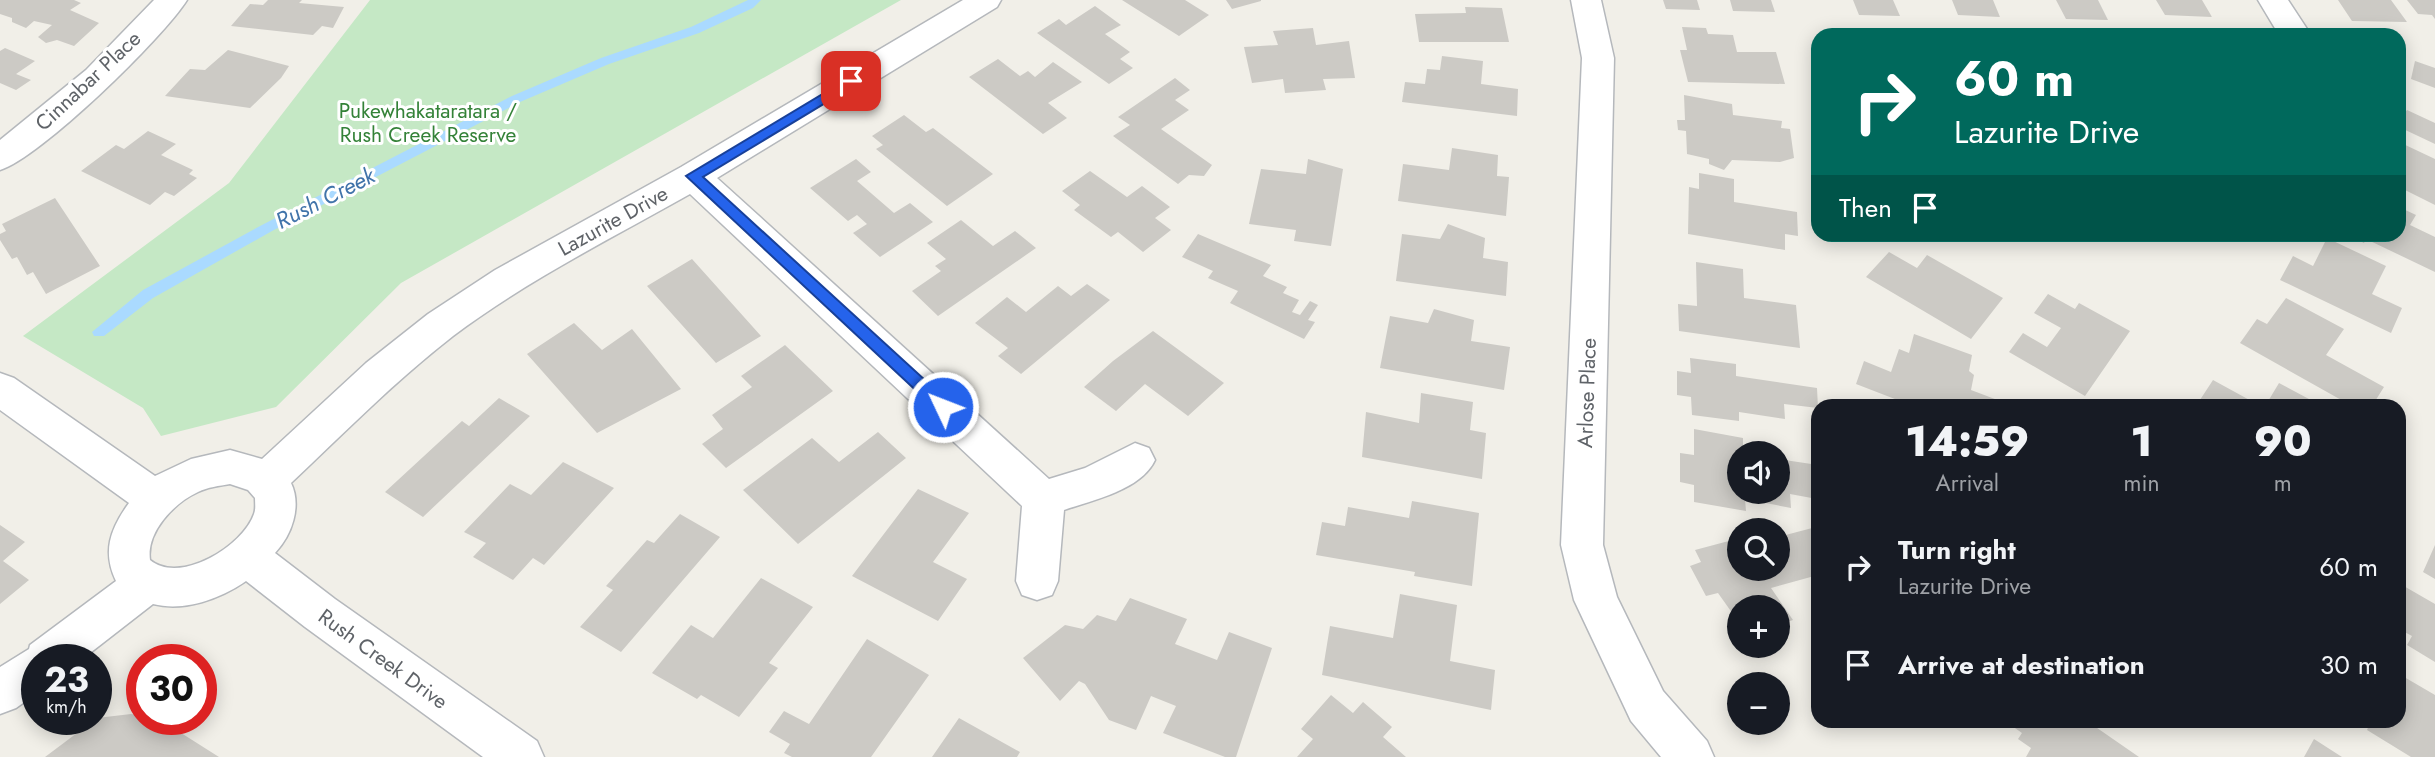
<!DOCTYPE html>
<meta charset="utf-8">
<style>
:root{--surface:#171b24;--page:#20242c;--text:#f1f3f6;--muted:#9ea1a6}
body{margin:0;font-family:Jost,sans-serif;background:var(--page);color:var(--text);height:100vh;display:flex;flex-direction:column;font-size:26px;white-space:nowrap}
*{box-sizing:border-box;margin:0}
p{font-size:23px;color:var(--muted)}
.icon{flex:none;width:38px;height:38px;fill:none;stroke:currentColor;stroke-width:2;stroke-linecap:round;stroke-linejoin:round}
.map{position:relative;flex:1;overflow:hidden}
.details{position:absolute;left:1811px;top:399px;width:595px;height:329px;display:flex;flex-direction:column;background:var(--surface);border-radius:21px;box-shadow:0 4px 18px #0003}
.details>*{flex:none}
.hud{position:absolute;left:1811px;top:28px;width:595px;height:214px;border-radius:21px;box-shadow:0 4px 18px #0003;background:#00695c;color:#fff;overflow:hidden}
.tools{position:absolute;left:1727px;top:441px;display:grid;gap:14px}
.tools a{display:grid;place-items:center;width:63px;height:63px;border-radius:50%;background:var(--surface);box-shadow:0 4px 18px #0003;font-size:35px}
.speed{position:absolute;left:21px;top:644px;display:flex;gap:14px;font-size:35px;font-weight:700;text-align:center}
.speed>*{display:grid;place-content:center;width:91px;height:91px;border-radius:50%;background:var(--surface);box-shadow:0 4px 18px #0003;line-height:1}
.speed small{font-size:18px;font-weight:400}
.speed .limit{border:10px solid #d22;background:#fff;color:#111}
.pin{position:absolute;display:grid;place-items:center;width:60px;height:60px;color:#fff;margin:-30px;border-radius:14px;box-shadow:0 4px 10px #0006}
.me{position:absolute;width:77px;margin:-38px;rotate:313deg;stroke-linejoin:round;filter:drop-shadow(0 0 5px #0008)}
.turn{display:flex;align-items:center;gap:24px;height:147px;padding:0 28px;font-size:32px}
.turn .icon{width:91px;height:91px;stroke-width:2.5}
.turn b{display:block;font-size:49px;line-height:60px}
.then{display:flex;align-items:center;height:66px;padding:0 28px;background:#0003;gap:14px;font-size:26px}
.eta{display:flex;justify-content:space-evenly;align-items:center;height:119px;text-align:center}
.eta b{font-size:42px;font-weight:800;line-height:49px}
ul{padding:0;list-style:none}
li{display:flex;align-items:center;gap:21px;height:98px;padding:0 28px}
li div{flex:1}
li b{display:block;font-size:26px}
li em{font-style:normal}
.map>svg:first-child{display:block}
.green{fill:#c5e8c5}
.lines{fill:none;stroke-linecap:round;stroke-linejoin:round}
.stream{fill:#aadaff;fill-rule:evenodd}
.building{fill:#cccac5}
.minor-casing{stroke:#b5b8bc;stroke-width:3}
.minor{fill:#fff;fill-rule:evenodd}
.route{fill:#2563eb;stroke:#184099;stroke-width:2}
.labels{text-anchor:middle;stroke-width:6;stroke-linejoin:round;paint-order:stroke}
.street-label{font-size:21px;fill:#5f6368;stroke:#fff}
.park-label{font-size:21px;fill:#348238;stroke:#fff}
.water-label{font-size:23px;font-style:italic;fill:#4174aa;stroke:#fff}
</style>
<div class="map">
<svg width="2435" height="757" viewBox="0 0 2435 757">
<rect width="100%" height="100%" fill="#f1efe8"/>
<path class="green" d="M 370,0 L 901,0 L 401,283 L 276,407 L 161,436 L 143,408 L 23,336 L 229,183 Z"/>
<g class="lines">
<path class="stream" d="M 748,0 L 761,0 L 753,8 L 699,33 L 609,64 L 520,102 L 272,231 L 153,298 L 104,336 L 94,336 L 92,332 L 143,290 L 262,225 L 512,96 L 601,58 L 691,27 Z"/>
</g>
<path class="building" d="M 0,0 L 74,0 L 81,3 L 70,10 L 99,23 L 74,46 L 57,40 L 46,43 L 38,37 L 52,25 L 34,21 L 26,28 L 12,22 L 12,18 L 0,14 Z
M 268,0 L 302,0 L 299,3 L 344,7 L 333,28 L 322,26 L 313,35 L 231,26 L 250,4 L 263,5 Z
M 1122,0 L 1185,0 L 1209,15 L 1179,36 Z
M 1226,0 L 1261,0 L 1261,1 L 1232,9 Z
M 1663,0 L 1697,0 L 1700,10 L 1666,9 Z
M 1730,0 L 1771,0 L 1775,12 L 1733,11 Z
M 1853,0 L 1893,0 L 1900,16 L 1859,15 Z
M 1952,0 L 1993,0 L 2000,17 L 1958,15 Z
M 2056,0 L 2098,0 L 2108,20 L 2066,19 Z
M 2156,0 L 2202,0 L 2212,17 L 2165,15 Z
M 2338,0 L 2391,0 L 2407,22 L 2352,21 Z
M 2407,0 L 2435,0 L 2435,19 L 2432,15 L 2418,14 Z
M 1095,6 L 1121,25 L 1105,34 L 1130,52 L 1120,59 L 1133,68 L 1109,84 L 1037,33 L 1059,19 L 1066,25 Z
M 1465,7 L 1502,8 L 1509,42 L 1419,42 L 1415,14 L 1466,13 Z
M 1682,27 L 1706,28 L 1708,34 L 1733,35 L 1737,52 L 1776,52 L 1785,84 L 1688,82 L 1680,50 L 1687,50 Z
M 1313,28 L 1316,45 L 1349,41 L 1355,78 L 1323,79 L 1326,90 L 1285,93 L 1283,79 L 1252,83 L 1244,47 L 1278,45 L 1273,31 Z
M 5,48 L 35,61 L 16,74 L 31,80 L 16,90 L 0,83 L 0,51 Z
M 228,50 L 289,66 L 281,78 L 250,108 L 165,96 L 190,69 L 205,70 Z
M 1442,56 L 1483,61 L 1481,84 L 1518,89 L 1517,116 L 1402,102 L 1405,82 L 1425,84 L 1427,69 L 1440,70 Z
M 998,59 L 1020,76 L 1028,71 L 1035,77 L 1053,62 L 1082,82 L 1048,103 L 1067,118 L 1043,134 L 969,77 Z
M 2415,61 L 2435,68 L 2435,88 L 2411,79 Z
M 1175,78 L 1190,90 L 1175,100 L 1189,110 L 1161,129 L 1212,165 L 1204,176 L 1189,175 L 1178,184 L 1113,136 L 1130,125 L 1118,117 Z
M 1684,95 L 1732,104 L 1733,115 L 1782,121 L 1781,128 L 1790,129 L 1794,158 L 1780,162 L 1732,160 L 1724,170 L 1709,164 L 1709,159 L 1687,154 L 1686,131 L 1678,130 L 1677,120 L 1685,120 Z
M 2407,110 L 2435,123 L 2435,144 L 2399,127 L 2399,120 Z
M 904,115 L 926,132 L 933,128 L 993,174 L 947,206 L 876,149 L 883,145 L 872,136 Z
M 148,131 L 176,144 L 161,155 L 193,170 L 189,174 L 197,178 L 174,196 L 165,192 L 150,205 L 81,171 L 116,145 L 124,149 Z
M 2399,142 L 2435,159 L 2435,205 L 2399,187 Z
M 1452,148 L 1498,155 L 1497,176 L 1509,177 L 1506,216 L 1398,201 L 1403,164 L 1449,170 Z
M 856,159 L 871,172 L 857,181 L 894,213 L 910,203 L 933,222 L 880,257 L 853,233 L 867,224 L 857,215 L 848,221 L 810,188 Z
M 1308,159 L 1343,169 L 1331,246 L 1294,241 L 1296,230 L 1249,224 L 1261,169 L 1306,174 Z
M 1090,171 L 1127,197 L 1142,186 L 1170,207 L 1155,218 L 1171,230 L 1143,252 L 1118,232 L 1111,237 L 1074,210 L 1080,205 L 1062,191 Z
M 1699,173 L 1734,179 L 1734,202 L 1797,212 L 1798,236 L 1785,234 L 1785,250 L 1688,234 L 1689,187 L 1699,189 Z
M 55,198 L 100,266 L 46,294 L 33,272 L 27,275 L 17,257 L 12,259 L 0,240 L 0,234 L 6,231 L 2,224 Z
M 2399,207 L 2416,215 L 2410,225 L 2435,237 L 2435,272 L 2366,239 L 2364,243 L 2347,234 L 2399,234 Z
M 961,220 L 993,246 L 1015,231 L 1036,248 L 938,316 L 912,291 L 941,271 L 935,266 L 946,259 L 927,243 Z
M 1448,224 L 1485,238 L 1483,258 L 1508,262 L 1506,296 L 1396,281 L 1402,234 L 1440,239 Z
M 1198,234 L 1271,265 L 1263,276 L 1287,287 L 1283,293 L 1299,300 L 1292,312 L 1300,315 L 1310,301 L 1318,305 L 1308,320 L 1315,322 L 1304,339 L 1230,303 L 1238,291 L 1208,278 L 1213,271 L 1182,257 Z
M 2327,238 L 2386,266 L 2372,294 L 2402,308 L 2391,333 L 2280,280 L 2293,256 L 2313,266 Z
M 1889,252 L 1917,268 L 1927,255 L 2003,298 L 1971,339 L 1866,277 Z
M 692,259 L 761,336 L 716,363 L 647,286 Z
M 1696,262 L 1743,269 L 1744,298 L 1796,305 L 1800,348 L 1679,331 L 1678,304 L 1697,306 Z
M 1087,284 L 1110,300 L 1021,374 L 998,356 L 1008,348 L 975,323 L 1007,297 L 1026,312 L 1058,286 L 1071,296 Z
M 2048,294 L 2075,309 L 2079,303 L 2130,331 L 2085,396 L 2009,352 L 2023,333 L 2047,347 L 2061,328 L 2034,313 Z
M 2286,298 L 2344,329 L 2326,355 L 2384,387 L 2372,406 L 2352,406 L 2240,343 L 2257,319 L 2267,324 Z
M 1434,309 L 1474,320 L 1471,341 L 1510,347 L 1504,390 L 1380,368 L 1390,316 L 1428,323 Z
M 574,323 L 602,350 L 632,329 L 681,389 L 597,433 L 527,354 Z
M 1153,331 L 1224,383 L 1188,416 L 1145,384 L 1116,411 L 1084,387 L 1113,361 Z
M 1914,334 L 1972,355 L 1969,371 L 1974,375 L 1971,390 L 2008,404 L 2008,406 L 1913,406 L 1856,384 L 1864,361 L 1891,372 L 1899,349 L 1909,353 Z
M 785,345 L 833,391 L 726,468 L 702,444 L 723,429 L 712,415 L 752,387 L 741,376 Z
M 1690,358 L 1736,364 L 1736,376 L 1817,388 L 1818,408 L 1784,404 L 1785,419 L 1739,412 L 1739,421 L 1692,415 L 1691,397 L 1677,395 L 1677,371 L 1691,373 Z
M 2213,380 L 2255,403 L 2258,399 L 2267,403 L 2279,383 L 2322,406 L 2196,406 Z
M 1421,393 L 1473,402 L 1470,430 L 1486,433 L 1482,479 L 1362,457 L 1366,412 L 1419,423 Z
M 499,398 L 530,416 L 423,517 L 385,492 L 462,421 L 469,426 Z
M 1694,429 L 1743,438 L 1743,453 L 1740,453 L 1740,492 L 1778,492 L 1778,459 L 1818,465 L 1817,499 L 1790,494 L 1791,508 L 1745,499 L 1746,511 L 1694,502 L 1694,485 L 1680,482 L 1680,453 L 1694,455 Z
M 878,432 L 906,458 L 798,544 L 743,490 L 812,438 L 839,462 Z
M 563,462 L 614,488 L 544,565 L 533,558 L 513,580 L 473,557 L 486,543 L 464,532 L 510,484 L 531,495 Z
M 918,489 L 969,513 L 933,562 L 967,579 L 938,621 L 852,576 Z
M 1412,501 L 1479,513 L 1472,586 L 1414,576 L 1415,572 L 1316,555 L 1322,522 L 1345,526 L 1348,507 L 1409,518 Z
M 680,514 L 720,537 L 621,652 L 580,627 L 613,590 L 606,586 L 647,540 L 654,543 Z
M 0,525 L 25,542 L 3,561 L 29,580 L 0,604 Z
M 1816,527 L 1818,558 L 1814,559 L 1818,567 L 1818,575 L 1771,588 L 1793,620 L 1778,625 L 1778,607 L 1740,607 L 1740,624 L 1718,593 L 1706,596 L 1690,566 L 1701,562 L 1695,550 L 1740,538 L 1740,569 L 1778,569 L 1778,537 Z
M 2435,545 L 2435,579 L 2423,572 Z
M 761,578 L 813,607 L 769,663 L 778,668 L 739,717 L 701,695 L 697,699 L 652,673 L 691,625 L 713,638 Z
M 2402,585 L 2435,604 L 2435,662 L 2407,645 L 2412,636 L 2399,629 L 2399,591 Z
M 1400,594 L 1457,605 L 1450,661 L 1495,670 L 1491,710 L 1322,675 L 1330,626 L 1393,638 Z
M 1130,598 L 1187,619 L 1175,644 L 1217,660 L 1229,632 L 1272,648 L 1236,757 L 1225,757 L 1163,733 L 1176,706 L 1151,696 L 1136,730 L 1109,720 L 1085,684 L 1079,681 L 1060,701 L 1023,658 L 1065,625 L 1083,629 L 1097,615 L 1116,621 Z
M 867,639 L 929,675 L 871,757 L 792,757 L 784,753 L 790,744 L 769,732 L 784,711 L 809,724 Z
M 2399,674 L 2435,695 L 2435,757 L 2411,757 L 2367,730 L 2371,721 L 2399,721 Z
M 1331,695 L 1353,713 L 1363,702 L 1392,727 L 1383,737 L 1406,757 L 1297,757 L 1313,739 L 1301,729 Z
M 131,714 L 142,716 L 142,719 L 159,719 L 219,757 L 45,757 L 97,718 Z
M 959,718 L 1020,752 L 1017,757 L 932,757 Z
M 2005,721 L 2087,721 L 2139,757 L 2026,757 L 2031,748 L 2018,739 L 2022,733 Z
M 2314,739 L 2342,757 L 2304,757 Z"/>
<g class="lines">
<g class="minor-casing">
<path id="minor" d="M 154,0 L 187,0 C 164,37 40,158 0,170 L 0,140 L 86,70 Z
M 963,0 L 1001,0 L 997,7 L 717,178 L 1049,479 L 1085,468 L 1135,443 L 1149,448 L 1155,460 C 1141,490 1093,500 1064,510 L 1058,581 L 1052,595 L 1037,600 L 1022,595 L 1016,581 L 1022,506 L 690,194 C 610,239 526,281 453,336 C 395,381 344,433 291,483 C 302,506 292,535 275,553 L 335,599 L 537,741 L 544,757 L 483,757 L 305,627 L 246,581 C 220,599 184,612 153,604 L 81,660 L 37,660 L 37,693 L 16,708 L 0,714 L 0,667 L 29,649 L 30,645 L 116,581 C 102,552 110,529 129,503 L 0,410 L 0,373 L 14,378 L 155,476 L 191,459 L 230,450 L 262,459 L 366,363 L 428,314 L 495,270 L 681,167 ZM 230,484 L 248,490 L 255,498 C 255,504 256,509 254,514 C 243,546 180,585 150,560 C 146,532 174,503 198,492 C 208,487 219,486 230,484 Z
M 1571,0 L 1601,0 L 1614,58 L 1603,545 L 1617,597 L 1663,691 L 1707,741 L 1714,757 L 1661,757 L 1631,721 L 1574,600 L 1561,545 L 1582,58 Z
M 2258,0 L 2288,0 L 2311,35 L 2279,35 Z"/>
</g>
<use href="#minor" class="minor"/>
</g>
<path class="route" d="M 851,77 L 857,81 L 855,85 L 703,177 L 949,402 L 951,407 L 949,411 L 938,411 L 686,176 Z"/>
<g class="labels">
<g class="street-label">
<text transform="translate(88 81) rotate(-43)" y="7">Cinnabar Place</text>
<text transform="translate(613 221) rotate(-29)" y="7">Lazurite Drive</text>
<text transform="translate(1587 393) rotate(-88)" y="7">Arlose Place</text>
<text transform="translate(383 659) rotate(36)" y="7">Rush Creek Drive</text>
</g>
<g class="park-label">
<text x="428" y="118">Pukewhakataratara /<tspan x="428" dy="24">Rush Creek Reserve</tspan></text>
</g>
<g class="water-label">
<text transform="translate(325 198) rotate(-27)" y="8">Rush Creek</text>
</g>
</g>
</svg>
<div class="tools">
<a><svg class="icon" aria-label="sound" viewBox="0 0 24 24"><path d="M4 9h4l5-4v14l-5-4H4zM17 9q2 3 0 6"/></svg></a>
<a><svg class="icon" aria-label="search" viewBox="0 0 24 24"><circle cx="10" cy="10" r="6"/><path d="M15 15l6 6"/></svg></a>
<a>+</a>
<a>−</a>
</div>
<div class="speed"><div>23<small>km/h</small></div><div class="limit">30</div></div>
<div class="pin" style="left:851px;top:81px;background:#d93025"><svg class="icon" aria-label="arrive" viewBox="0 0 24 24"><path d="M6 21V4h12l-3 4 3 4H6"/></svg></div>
<svg class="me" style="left:943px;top:407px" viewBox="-20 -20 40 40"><circle r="17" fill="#2563eb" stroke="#fff" stroke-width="3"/><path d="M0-11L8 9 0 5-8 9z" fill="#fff"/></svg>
<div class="hud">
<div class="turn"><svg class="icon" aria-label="right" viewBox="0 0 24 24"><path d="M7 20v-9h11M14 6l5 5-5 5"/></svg><div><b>60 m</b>Lazurite Drive</div></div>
<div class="then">Then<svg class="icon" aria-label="arrive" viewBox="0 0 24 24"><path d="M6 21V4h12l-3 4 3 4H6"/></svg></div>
</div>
<section class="details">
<div class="eta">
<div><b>14:59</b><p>Arrival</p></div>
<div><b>1</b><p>min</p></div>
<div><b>90</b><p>m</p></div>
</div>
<ul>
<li><svg class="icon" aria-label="right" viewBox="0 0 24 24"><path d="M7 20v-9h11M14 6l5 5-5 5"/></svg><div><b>Turn right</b><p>Lazurite Drive</p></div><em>60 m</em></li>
<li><svg class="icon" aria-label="arrive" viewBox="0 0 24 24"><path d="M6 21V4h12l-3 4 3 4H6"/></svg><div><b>Arrive at destination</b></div><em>30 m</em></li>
</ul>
</section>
</div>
